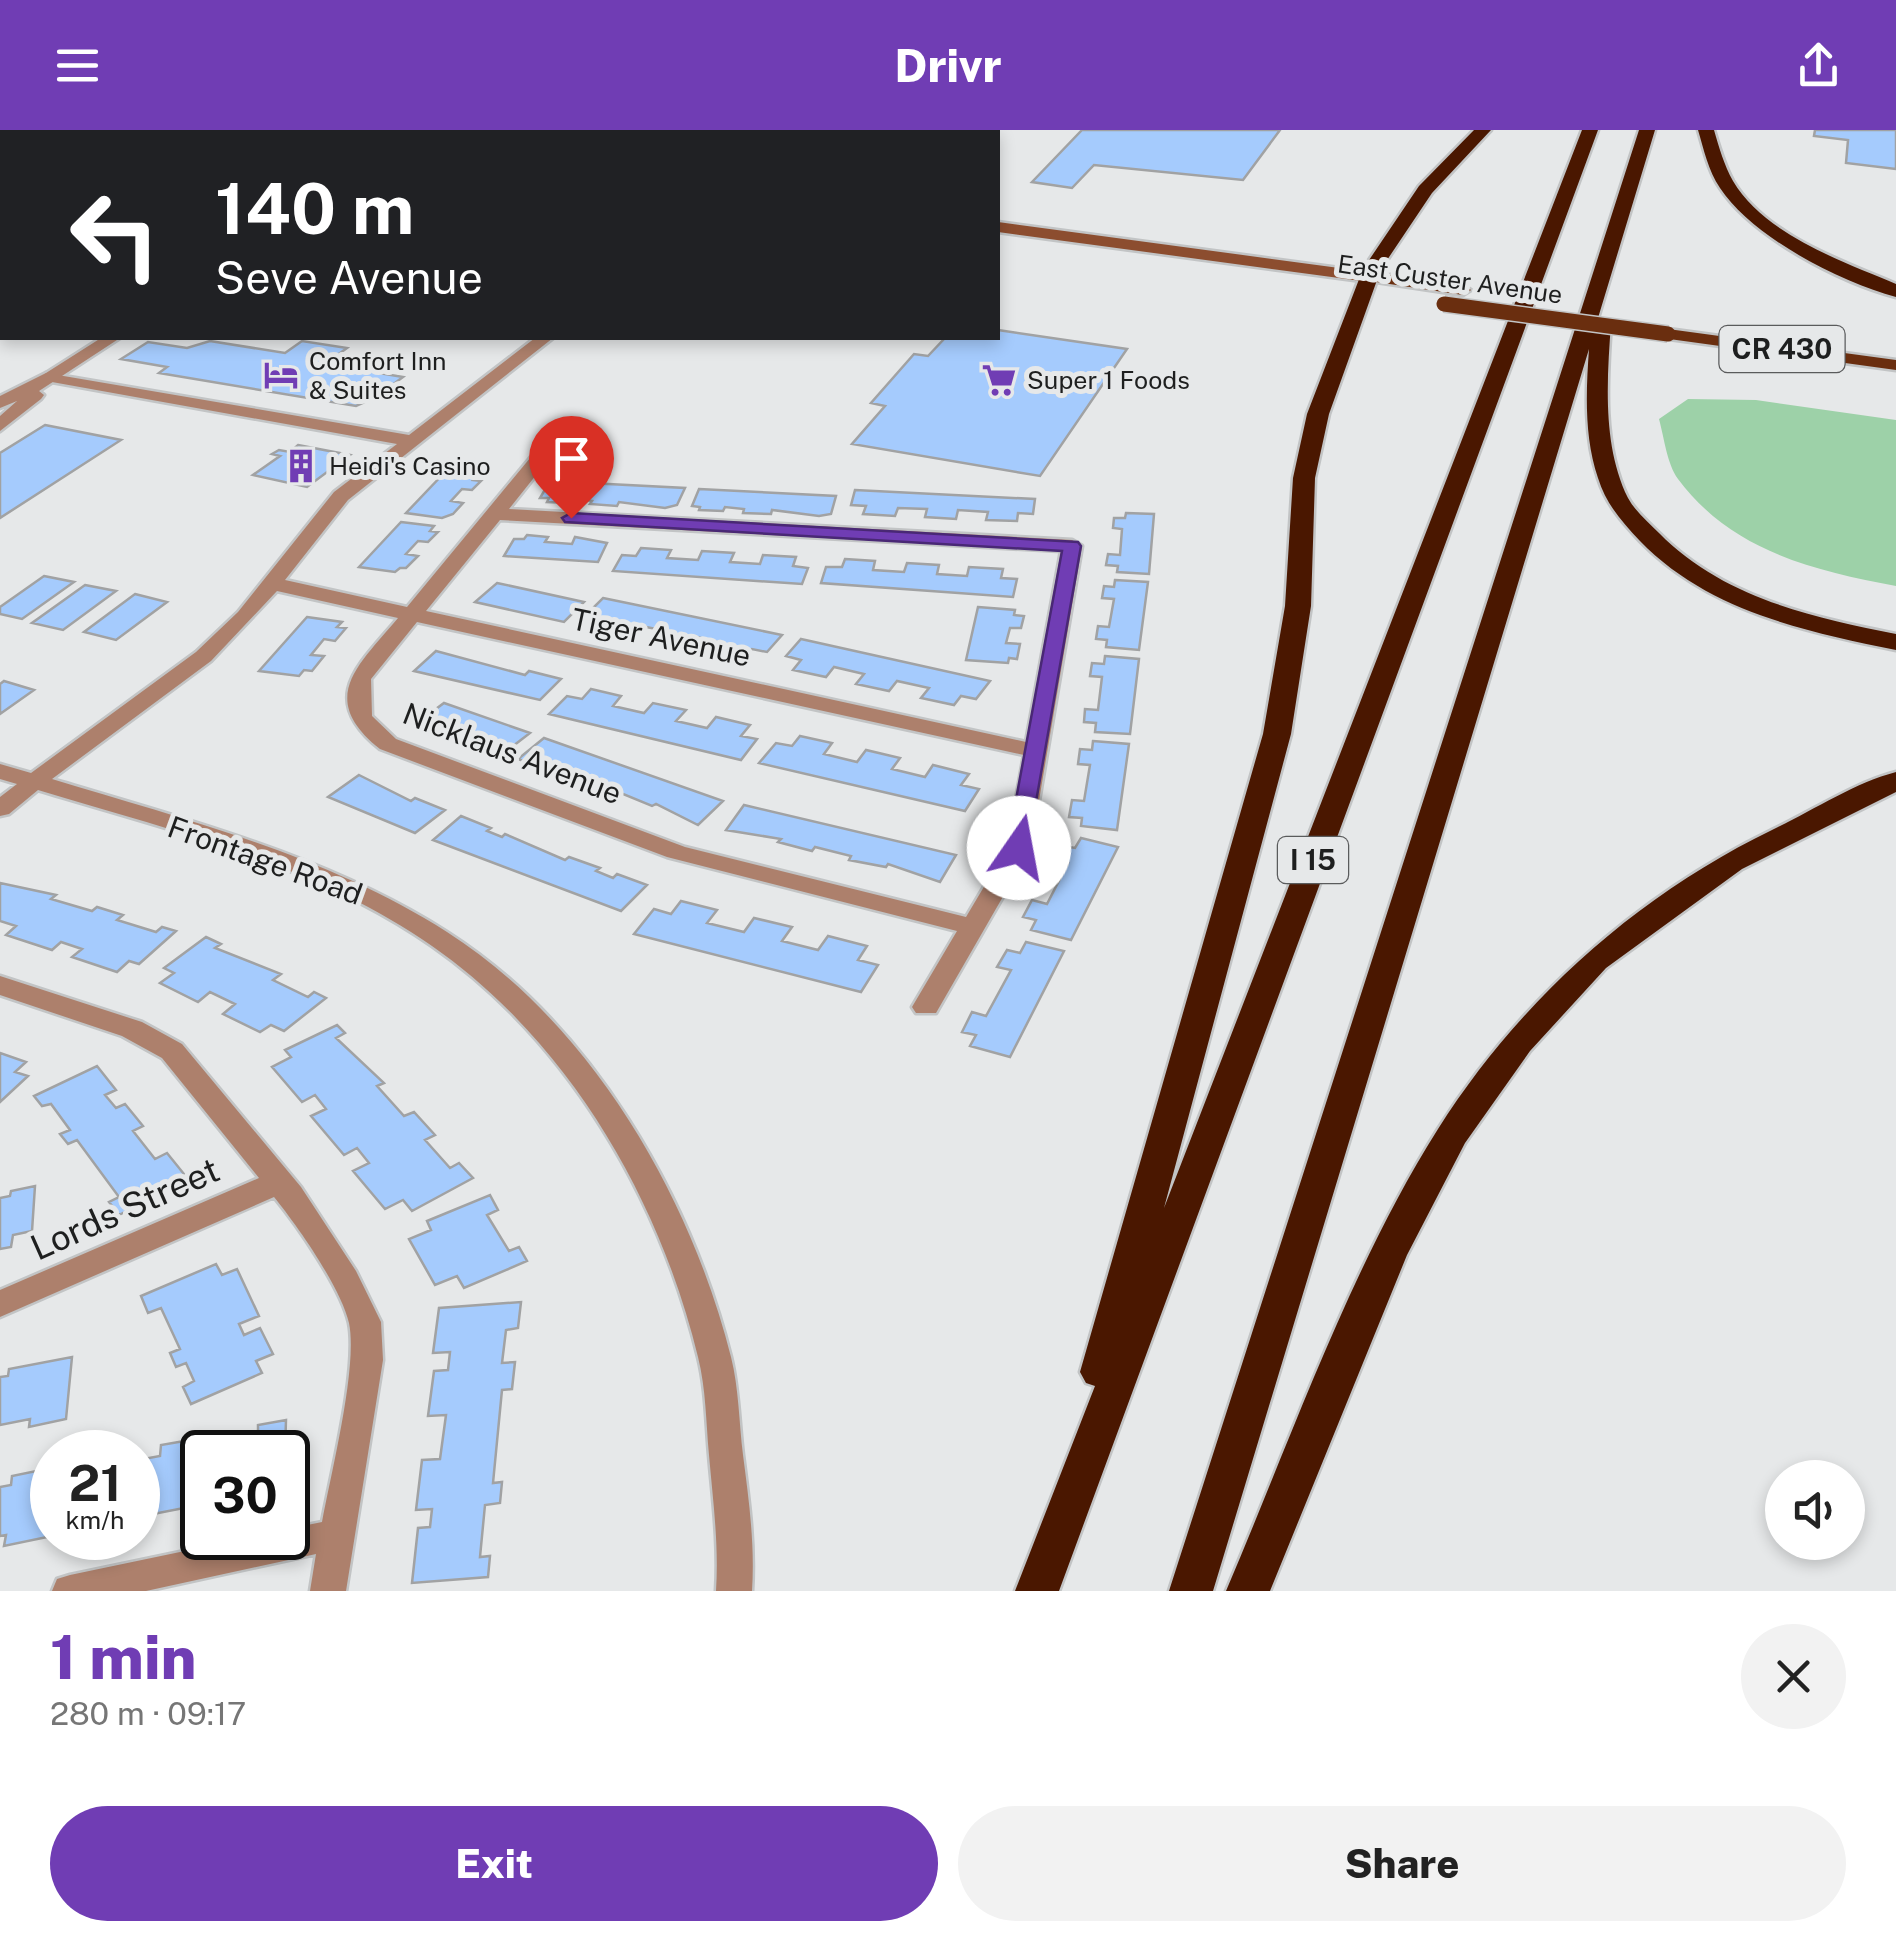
<!DOCTYPE html>
<meta charset="utf-8">
<style>
:root{--surface:#fff;--page:#f2f2f2;--text:#222;--muted:#767676;--accent:#703db4}
body{margin:0;font-family:"Public Sans",sans-serif;background:var(--page);color:var(--text);height:100vh;display:flex;flex-direction:column;font-size:38px;white-space:nowrap}
*{box-sizing:border-box;margin:0}
p{font-size:32px;color:var(--muted)}
.icon{flex:none;width:55px;height:55px;fill:none;stroke:currentColor;stroke-width:2;stroke-linecap:round;stroke-linejoin:round}
.map{position:relative;height:1461px;overflow:hidden}
.side{display:flex;flex-direction:column;background:var(--surface);flex:1}
.side>*{flex:none}
.hud{position:absolute;left:0px;top:0px;width:1000px;height:210px;box-shadow:0 5px 15px #0003;background:#202124;color:#fff;overflow:hidden}
.buttons{position:absolute;left:1765px;top:1330px;display:grid;gap:20px}
.buttons a{display:grid;place-items:center;width:100px;height:100px;border-radius:50%;background:var(--surface);box-shadow:0 5px 15px #0003;font-size:50px}
.speed{position:absolute;left:30px;top:1300px;display:flex;gap:20px;font-size:50px;font-weight:700;text-align:center}
.speed>*{display:grid;place-content:center;width:130px;height:130px;border-radius:50%;background:var(--surface);box-shadow:0 5px 15px #0003;line-height:1}
.speed small{font-size:25px;font-weight:400}
.speed .limit{border:5px solid #111;border-radius:15px;background:#fff;color:#111}
.pin{position:absolute;display:grid;place-items:center;width:85px;height:85px;color:#fff;margin:-102px -42px;border-radius:50% 50% 50% 0;rotate:-45deg;box-shadow:0 0 10px #0007}
.pin .icon{rotate:45deg}
.me{position:absolute;width:110px;margin:-55px;rotate:12deg;stroke-linejoin:round;filter:drop-shadow(0 0 8px #0008)}
.turn{display:flex;align-items:center;gap:35px;height:210px;padding:0 50px;font-size:45px}
.turn .icon{width:130px;height:130px;stroke-width:2.5}
.turn b{display:block;font-size:70px;line-height:85px}
.round{display:grid;place-items:center;flex:none;width:105px;height:105px;border-radius:52px;background:var(--page)}
.summary{display:flex;align-items:center;justify-content:space-between;height:170px;padding:0 50px}
h1{font-size:60px;font-weight:800;line-height:75px;color:var(--accent)}
.primary-button{display:flex;gap:20px;margin-top:auto;padding:20px 50px}
.primary-button a{flex:1;height:115px;border-radius:60px;background:var(--accent);color:#fff;font-size:40px;font-weight:800;line-height:115px;text-align:center}
.primary-button a+a{background:var(--page);color:var(--text)}
header{display:flex;justify-content:space-between;align-items:center;height:130px;padding:0 50px;background:var(--accent);color:#fff;font-size:45px;font-weight:800}
.map>svg:first-child{display:block}
.green{fill:#9dd1a8}
.building{fill:#a5cbfd;stroke:#a1a2a3;stroke-width:2.5}
.lines{fill:none;stroke-linecap:round;stroke-linejoin:round}
.minor-casing{stroke:#c2c4c5;stroke-width:5}
.tertiary-casing{stroke:#c2c4c5;stroke-width:5}
.secondary-casing{stroke:#c2c4c5;stroke-width:5}
.primary-casing{stroke:#c2c4c5;stroke-width:5}
.motorway-casing{stroke:#c2c4c5;stroke-width:5}
.minor{fill:#ad806c;fill-rule:evenodd}
.tertiary{fill:#ad806c;fill-rule:evenodd}
.secondary{fill:#8c4d2f;fill-rule:evenodd}
.primary{fill:#6a2e0f;fill-rule:evenodd}
.motorway{fill:#4a1700;fill-rule:evenodd}
.primary-bridge-casing{stroke:#c2c4c5;stroke-width:18;stroke-linecap:butt}
.primary-bridge{stroke:#6a2e0f;stroke-width:15}
.route{fill:#703db4;stroke:#492875;stroke-width:2.5}
.labels{text-anchor:middle;stroke-width:10;stroke-linejoin:round;paint-order:stroke}
.far-street-label{font-size:25px;fill:#1e1f1f;stroke:#e6e8e9}
.far-poi-label{font-size:25px;fill:#1e1f1f;stroke:#e6e8e9;text-anchor:start}
.shield{fill:#e6e8e9;stroke:#5a5b5c;stroke-width:2.5}
.shield-label{font-size:28px;font-weight:bold;fill:#1e1f1f}
.street-label{font-size:30px;fill:#1e1f1f;stroke:#e6e8e9}
.near-street-label{font-size:35px;fill:#1e1f1f;stroke:#e6e8e9}
</style>
<header><svg class="icon" aria-label="menu" viewBox="0 0 24 24"><path d="M4 6h16M4 12h16M4 18h16"/></svg>Drivr<svg class="icon" aria-label="share" viewBox="0 0 24 24"><path d="M12 15V3M7 8l5-5 5 5M5 13v7h14v-7"/></svg></header>
<div class="map">
<svg width="1896" height="1461" viewBox="0 0 1896 1461">
<rect width="100%" height="100%" fill="#e6e8e9"/>
<path class="green" d="M 1688,269 L 1756,270 L 1896,290 L 1896,456 C 1812,440 1732,421 1678,349 C 1667,334 1664,307 1659,289 Z"/>
<path class="building" d="M 1082,0 L 1280,0 L 1243,50 L 1094,35 L 1072,58 L 1032,52 Z
M 1815,0 L 1896,0 L 1896,39 L 1846,33 L 1848,10 L 1814,6 Z
M 998,200 L 1127,219 L 1040,346 L 852,314 L 885,276 L 871,273 L 914,224 L 928,226 L 945,208 L 998,208 Z
M 210,211 L 285,223 L 302,211 L 347,218 L 325,234 L 403,247 L 388,258 L 402,261 L 391,270 L 376,267 L 356,276 L 159,243 L 167,237 L 121,229 L 148,212 L 187,218 Z
M 45,295 L 121,310 L 0,388 L 0,323 Z
M 298,315 L 350,325 L 307,357 L 253,345 L 280,326 L 272,324 L 279,320 L 290,322 Z
M 446,341 L 477,345 L 473,350 L 481,351 L 472,360 L 462,359 L 451,371 L 463,373 L 453,384 L 442,388 L 406,383 Z
M 550,351 L 685,358 L 677,375 L 665,378 L 619,372 L 617,376 L 590,374 L 592,371 L 573,368 L 571,373 L 547,372 L 549,368 L 540,368 Z
M 699,359 L 836,366 L 831,384 L 819,386 L 772,380 L 771,384 L 743,383 L 744,379 L 725,377 L 723,381 L 699,380 L 700,377 L 692,376 Z
M 855,360 L 1035,369 L 1033,384 L 1018,383 L 1017,391 L 986,390 L 988,382 L 958,380 L 956,389 L 925,387 L 927,379 L 898,378 L 895,386 L 863,384 L 866,376 L 851,375 Z
M 1126,383 L 1154,384 L 1149,444 L 1117,442 L 1118,436 L 1106,435 L 1108,424 L 1120,425 L 1122,399 L 1113,398 L 1114,388 L 1125,388 Z
M 401,392 L 434,396 L 430,401 L 438,402 L 428,412 L 418,411 L 406,424 L 418,426 L 406,438 L 400,438 L 395,442 L 359,437 Z
M 527,405 L 548,407 L 545,412 L 572,414 L 575,407 L 607,413 L 598,432 L 504,426 L 514,409 L 524,409 Z
M 641,418 L 671,420 L 667,428 L 698,430 L 702,421 L 734,423 L 730,432 L 760,434 L 763,425 L 796,427 L 793,436 L 808,438 L 802,454 L 613,441 L 622,425 L 636,426 Z
M 845,429 L 875,431 L 873,440 L 904,442 L 907,433 L 939,435 L 937,444 L 967,446 L 969,437 L 1003,439 L 1001,448 L 1017,449 L 1013,467 L 821,453 L 826,437 L 842,437 Z
M 44,446 L 74,452 L 22,489 L 0,484 L 0,477 Z
M 1115,450 L 1148,452 L 1139,520 L 1106,517 L 1107,510 L 1096,509 L 1098,496 L 1109,497 L 1114,469 L 1102,468 L 1104,456 L 1114,457 Z
M 497,453 L 584,472 L 564,492 L 475,472 Z
M 85,455 L 116,461 L 63,500 L 32,493 Z
M 135,464 L 167,472 L 116,510 L 84,502 Z
M 603,468 L 782,505 L 767,522 L 752,519 L 744,528 L 714,521 L 722,513 L 692,506 L 683,516 L 652,509 L 661,500 L 632,494 L 623,503 L 592,497 L 601,488 L 586,485 Z
M 978,477 L 1015,480 L 1014,485 L 1024,486 L 1021,498 L 1010,498 L 1006,513 L 1020,514 L 1017,529 L 1009,528 L 1008,533 L 966,530 Z
M 307,487 L 342,492 L 337,497 L 346,498 L 335,511 L 324,509 L 311,525 L 324,526 L 312,541 L 304,540 L 299,546 L 259,541 Z
M 801,509 L 990,551 L 976,569 L 961,566 L 954,575 L 921,568 L 929,558 L 897,551 L 889,561 L 856,554 L 864,544 L 834,537 L 826,547 L 793,540 L 801,530 L 786,526 Z
M 436,521 L 525,545 L 529,541 L 561,549 L 540,570 L 414,541 Z
M 1105,526 L 1139,529 L 1130,604 L 1095,602 L 1096,593 L 1084,592 L 1085,579 L 1098,580 L 1102,547 L 1090,546 L 1092,533 L 1104,534 Z
M 4,551 L 34,560 L 0,584 L 0,554 Z
M 591,559 L 621,566 L 613,576 L 644,583 L 653,573 L 686,580 L 676,591 L 707,598 L 716,587 L 750,595 L 741,606 L 757,609 L 741,630 L 549,584 L 567,566 L 582,569 Z
M 444,573 L 530,603 L 504,623 L 475,614 L 479,611 L 417,593 Z
M 800,606 L 832,613 L 824,624 L 857,632 L 866,620 L 900,628 L 892,639 L 925,647 L 933,635 L 969,644 L 961,655 L 979,659 L 965,681 L 759,633 L 776,613 L 792,616 Z
M 544,608 L 723,671 L 698,695 L 656,674 L 652,676 L 594,652 L 590,655 L 561,645 L 565,642 L 549,636 L 545,639 L 518,629 Z
M 1093,611 L 1129,614 L 1117,700 L 1081,696 L 1082,688 L 1069,687 L 1072,670 L 1084,671 L 1090,635 L 1078,634 L 1080,619 L 1092,620 Z
M 359,645 L 411,671 L 415,668 L 445,680 L 415,703 L 328,667 Z
M 744,675 L 956,725 L 940,752 L 888,734 L 886,737 L 849,730 L 851,726 L 815,717 L 812,721 L 778,712 L 781,709 L 726,700 Z
M 461,686 L 491,698 L 487,701 L 502,707 L 505,704 L 565,730 L 569,727 L 600,738 L 596,741 L 613,748 L 617,744 L 647,755 L 621,781 L 433,710 Z
M 1081,708 L 1118,717 L 1071,810 L 1031,800 L 1036,790 L 1023,787 L 1032,770 L 1047,774 L 1068,733 L 1055,730 L 1063,716 L 1075,718 Z
M 0,753 L 56,765 L 51,769 L 92,781 L 97,777 L 123,785 L 117,790 L 156,802 L 162,797 L 176,801 L 139,834 L 129,831 L 117,842 L 72,827 L 82,819 L 61,812 L 52,820 L 6,805 L 16,796 L 0,791 Z
M 681,771 L 717,780 L 707,793 L 744,802 L 754,788 L 792,797 L 782,811 L 818,820 L 828,806 L 867,816 L 858,830 L 878,835 L 861,862 L 634,804 L 654,779 L 671,784 Z
M 206,807 L 221,814 L 215,818 L 281,844 L 273,850 L 308,867 L 314,862 L 326,868 L 284,901 L 271,895 L 260,902 L 223,884 L 235,874 L 210,862 L 198,872 L 160,853 L 174,843 L 164,838 Z
M 1026,812 L 1064,821 L 1010,927 L 970,916 L 976,905 L 962,902 L 972,882 L 986,886 L 1011,840 L 997,837 L 1007,820 L 1020,823 Z
M 337,895 L 345,903 L 336,908 L 384,953 L 377,956 L 404,986 L 414,982 L 435,1005 L 425,1010 L 450,1038 L 459,1033 L 473,1048 L 412,1081 L 403,1070 L 385,1079 L 353,1041 L 369,1033 L 357,1018 L 344,1025 L 311,986 L 326,979 L 315,965 L 302,972 L 272,937 L 291,927 L 285,920 Z
M 0,923 L 26,932 L 15,942 L 28,946 L 0,972 Z
M 97,936 L 116,960 L 105,965 L 116,978 L 125,974 L 143,996 L 133,1001 L 155,1029 L 167,1023 L 188,1049 L 119,1085 L 109,1072 L 119,1067 L 77,1010 L 68,1014 L 60,1004 L 70,1000 L 51,974 L 42,976 L 34,966 Z
M 35,1056 L 32,1101 L 13,1105 L 11,1117 L 0,1119 L 0,1068 L 10,1066 L 11,1061 Z
M 490,1065 L 498,1080 L 487,1085 L 509,1121 L 519,1117 L 527,1131 L 464,1158 L 457,1146 L 435,1155 L 409,1109 L 431,1100 L 427,1091 Z
M 216,1134 L 222,1145 L 237,1139 L 259,1186 L 239,1194 L 244,1205 L 260,1198 L 273,1224 L 256,1231 L 262,1243 L 191,1274 L 183,1257 L 194,1251 L 186,1233 L 176,1237 L 170,1223 L 180,1219 L 161,1178 L 148,1183 L 141,1166 Z
M 521,1172 L 518,1198 L 506,1200 L 502,1233 L 515,1232 L 512,1259 L 502,1260 L 493,1353 L 502,1352 L 500,1373 L 485,1375 L 480,1427 L 490,1426 L 488,1447 L 412,1453 L 418,1398 L 430,1397 L 432,1379 L 416,1380 L 422,1330 L 440,1329 L 446,1285 L 428,1286 L 434,1241 L 448,1240 L 450,1222 L 433,1223 L 439,1178 Z
M 72,1227 L 66,1289 L 29,1297 L 30,1289 L 0,1295 L 0,1247 L 8,1246 L 9,1239 Z
M 286,1290 L 285,1322 L 202,1322 L 202,1363 L 184,1367 L 184,1378 L 138,1387 L 138,1330 L 160,1326 L 161,1315 L 190,1310 L 190,1317 L 258,1304 L 258,1295 Z
M 41,1340 L 40,1349 L 52,1347 L 52,1406 L 4,1416 L 6,1405 L 0,1406 L 0,1357 L 11,1355 L 12,1346 Z"/>
<g class="lines">
<g class="minor-casing">
<path id="minor" d="M 535,208 L 553,208 L 348,370 L 285,450 L 407,477 L 540,316 L 547,314 L 556,320 L 509,379 L 1072,410 L 1082,416 L 1031,718 L 936,883 L 916,883 L 912,877 L 957,801 L 667,727 L 380,619 C 316,568 359,535 398,488 L 277,461 L 211,531 L 52,649 C 187,690 328,726 447,802 C 591,894 690,1065 731,1227 C 739,1259 739,1293 743,1325 C 749,1371 755,1415 752,1461 L 716,1461 C 719,1415 713,1371 709,1325 C 706,1292 706,1259 698,1227 C 659,1067 568,911 432,816 C 317,735 170,700 38,660 L 9,684 L 0,686 L 0,667 L 17,654 L 0,649 L 0,634 L 31,643 L 196,522 L 238,482 L 334,362 L 397,314 L 52,252 L 43,247 L 46,243 L 409,305 ZM 500,390 L 1061,421 L 1026,612 L 426,481 ZM 417,492 L 1024,625 L 1007,718 L 966,787 L 685,717 L 396,609 L 372,586 L 371,549 Z
M 0,846 L 142,892 L 182,914 L 301,1057 L 356,1141 L 381,1192 L 383,1230 L 346,1461 L 310,1461 L 316,1424 L 146,1461 L 52,1461 L 57,1449 L 70,1445 L 247,1408 L 288,1408 L 288,1399 L 322,1392 C 331,1343 358,1237 349,1193 C 341,1158 297,1095 274,1067 L 0,1187 L 0,1160 L 259,1048 L 162,928 L 122,906 L 0,865 Z"/>
</g>
<g class="tertiary-casing">
<path id="tertiary" d="M 101,208 L 120,208 L 39,261 L 44,265 L 41,269 L 0,301 L 0,286 L 17,271 L 0,278 L 0,266 L 46,243 Z"/>
</g>
<g class="secondary-casing">
<path id="secondary" d="M 230,0 L 261,0 L 263,2 L 232,2 Z
M 998,92 L 1369,142 L 1377,147 L 1369,152 L 998,102 Z"/>
</g>
<g class="primary-casing">
<path id="primary" d="M 1369,142 L 1463,155 L 1471,160 L 1463,165 L 1363,150 L 1363,144 Z
M 1668,199 L 1896,230 L 1896,240 L 1662,208 L 1662,200 Z"/>
</g>
<g class="motorway-casing">
<path id="motorway" d="M 1474,0 L 1491,0 L 1432,63 L 1381,139 L 1329,284 L 1315,348 L 1311,476 L 1291,604 L 1164,1078 L 1582,0 L 1598,0 L 1059,1461 L 1015,1461 L 1095,1256 L 1086,1253 L 1080,1242 L 1263,604 L 1285,476 L 1293,348 L 1307,284 L 1363,139 L 1419,56 Z
M 1639,0 L 1655,0 L 1598,188 L 1611,193 C 1607,250 1602,315 1628,368 C 1635,381 1648,392 1659,403 C 1722,467 1810,487 1896,504 L 1896,520 C 1804,501 1708,481 1640,411 C 1622,392 1606,374 1598,348 C 1584,307 1586,262 1589,219 L 1213,1461 L 1169,1461 Z
M 1698,0 L 1714,0 C 1719,17 1724,35 1733,51 C 1765,105 1842,131 1896,154 L 1896,167 C 1840,152 1752,107 1720,58 C 1708,40 1704,20 1698,0 Z
M 1896,642 L 1896,662 L 1742,739 L 1606,838 L 1530,921 L 1465,1013 L 1407,1125 L 1270,1461 L 1226,1461 C 1291,1309 1350,1138 1438,999 C 1519,871 1636,766 1772,700 C 1812,681 1854,653 1896,642 Z"/>
</g>
<use href="#minor" class="minor"/>
<use href="#tertiary" class="tertiary"/>
<use href="#secondary" class="secondary"/>
<use href="#primary" class="primary"/>
<use href="#motorway" class="motorway"/>
<g class="primary-bridge-casing">
<path id="primary-bridge" d="M 1444,174 L 1668,204"/>
</g>
<use href="#primary-bridge" class="primary-bridge"/>
</g>
<path class="route" d="M 571,383 L 1078,412 L 1081,416 L 1027,723 L 1011,723 L 1007,718 L 1062,421 L 565,392 L 562,388 Z"/>
<defs>
<g id="hotel-bare" transform="scale(2.7)"><path d="M-6-4.5h1.5V1H6V5H4.5V3h-9V5H-6ZM-4 0a1.8 1.8 0 1 1 3.6 0ZM.5 0V-2.5h3Q6-2.5 6 0Z" fill="#703db4" stroke="#e6e8e9" stroke-width="2.5" paint-order="stroke"/></g>
<g id="supermarket-bare" transform="scale(2.7)"><path d="M-6-5.5h2.5l.6 2H6L4.5 2H-2.5L-4.4-4H-6ZM-1.5 3.2a1.3 1.3 0 1 0 .1 0ZM3 3.2a1.3 1.3 0 1 0 .1 0Z" fill="#703db4" stroke="#e6e8e9" stroke-width="2.5" paint-order="stroke"/></g>
<g id="building-bare" transform="scale(2.7)"><path d="M-4-6H4V6H1V3H-1V6H-4ZM-2.5-4.3h1.7v1.8h-1.7ZM.8-4.3h1.7v1.8H.8ZM-2.5-1h1.7V.8h-1.7ZM.8-1h1.7V.8H.8Z" fill="#703db4" stroke="#e6e8e9" stroke-width="2.5" paint-order="stroke"/></g>
</defs>
<g fill-rule="evenodd">
<use href="#hotel-bare" x="281" y="245"/>
<use href="#supermarket-bare" x="999" y="250"/>
<use href="#building-bare" x="301" y="336"/>
</g>
<g class="labels">
<g class="far-street-label">
<text transform="translate(1450 149) rotate(8)" y="9">East Custer Avenue</text>
</g>
<g class="far-poi-label">
<text x="309" y="240">Comfort Inn<tspan x="309" dy="29">&amp; Suites</tspan></text>
<text x="1027" y="259">Super 1 Foods</text>
<text x="329" y="345">Heidi's Casino</text>
</g>
<g class="shield">
<rect x="1719.5" y="196" width="125" height="46" rx="8"/>
<rect x="1278" y="707" width="70" height="46" rx="8"/>
</g>
<g class="shield-label">
<text x="1782" y="229">CR 430</text>
<text x="1313" y="740">I 15</text>
</g>
<g class="street-label">
<text transform="translate(661 508) rotate(12)" y="10">Tiger Avenue</text>
<text transform="translate(512 624) rotate(21)" y="10">Nicklaus Avenue</text>
<text transform="translate(265 731) rotate(20)" y="10">Frontage Road</text>
</g>
<g class="near-street-label">
<text transform="translate(125 1079) rotate(-24)" y="12">Lords Street</text>
</g>
</g>
</svg>
<div class="buttons">
<a><svg class="icon" aria-label="sound" viewBox="0 0 24 24"><path d="M4 9h4l5-4v14l-5-4H4zM17 9q2 3 0 6"/></svg></a>
</div>
<div class="speed"><div>21<small>km/h</small></div><div class="limit">30</div></div>
<div class="pin" style="left:571px;top:388px;background:#d93025"><svg class="icon" aria-label="arrive" viewBox="0 0 24 24"><path d="M6 21V4h12l-3 4 3 4H6"/></svg></div>
<svg class="me" style="left:1019px;top:718px" viewBox="-20 -20 40 40"><circle r="19" fill="#fff"/><path d="M0-13L10 11 0 6-10 11z" fill="#703db4"/></svg>
<div class="hud">
<div class="turn"><svg class="icon" aria-label="left" viewBox="0 0 24 24"><path d="M17 20v-9H6M10 6l-5 5 5 5"/></svg><div><b>140 m</b>Seve Avenue</div></div>
</div>
</div>
<section class="side">
<div class="summary"><div><h1>1 min</h1><p>280 m · 09:17</p></div><a class="round"><svg class="icon" aria-label="close" viewBox="0 0 24 24"><path d="M6 6l12 12M18 6L6 18"/></svg></a></div>
<div class="primary-button"><a>Exit</a><a>Share</a></div>
</section>
